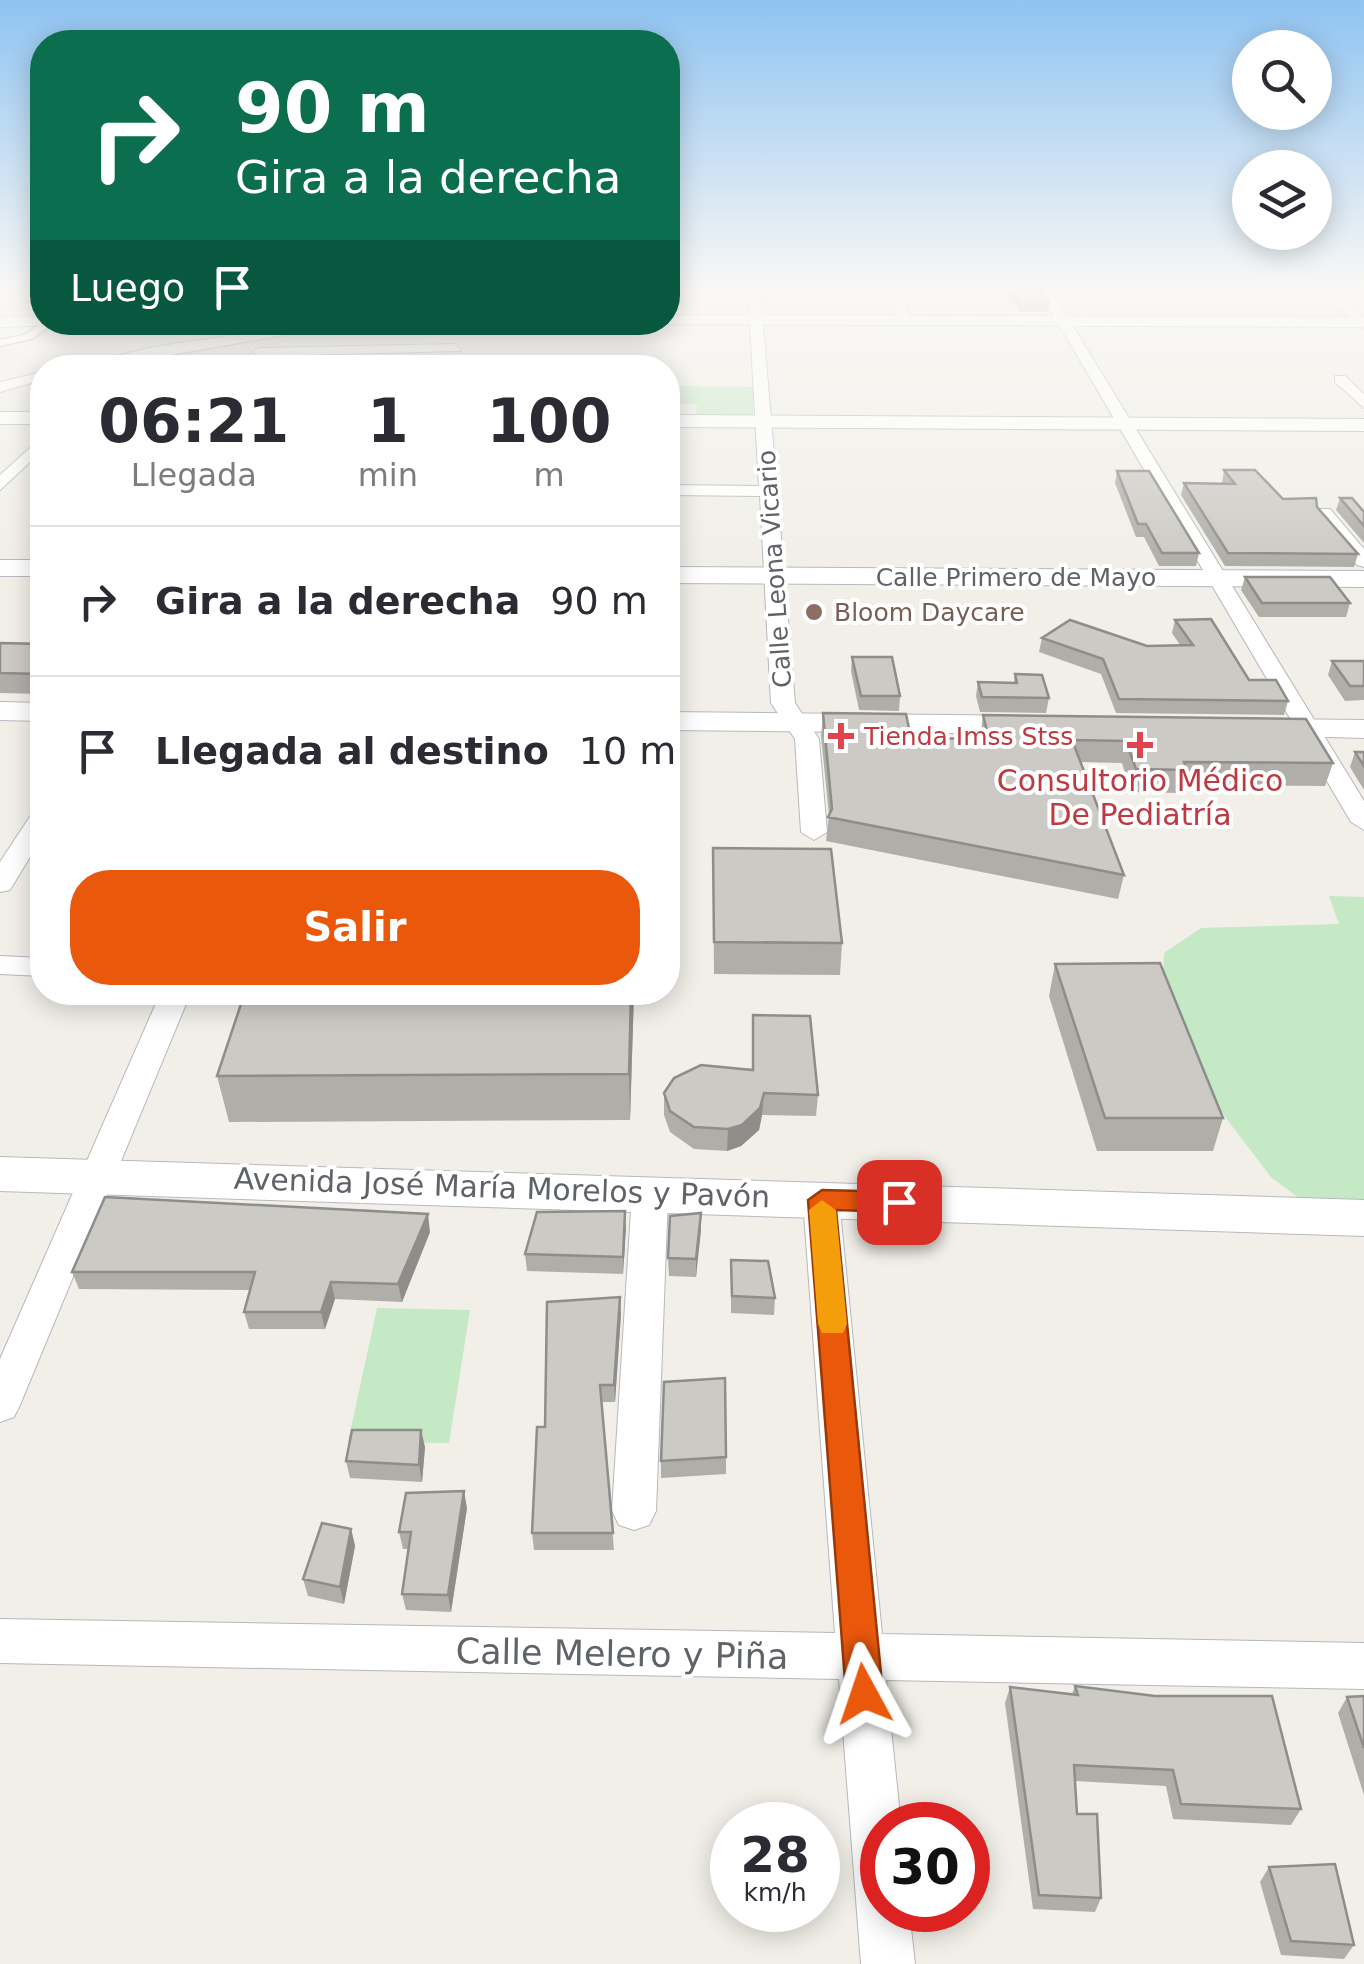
<!DOCTYPE html>
<html lang="es">
<meta charset="utf-8">
<style>
:root{--surface:#fff;--page:#f7f7f7;--text:#2b2b33;--muted:#7c7c81;--line:#e1e1e2;--accent:#ea580c}
body{margin:0;font-family:"DejaVu Sans",sans-serif;background:var(--page);color:var(--text);height:100vh;display:flex;flex-direction:column;font-size:38px;white-space:nowrap}
*{box-sizing:border-box;margin:0}
p{font-size:32px;color:var(--muted)}
.icon{flex:none;width:55px;height:55px;fill:none;stroke:currentColor;stroke-width:2;stroke-linecap:round;stroke-linejoin:round}
.map{position:relative;flex:1;overflow:hidden}
.side{position:absolute;left:30px;top:355px;width:650px;height:650px;display:flex;flex-direction:column;background:var(--surface);border-radius:40px;box-shadow:0 5px 25px #0003}
.side>*{flex:none}
.guide{position:absolute;left:30px;top:30px;width:650px;height:305px;border-radius:40px;box-shadow:0 5px 25px #0003;background:#0b6e4f;color:#fff;overflow:hidden}
.buttons{position:absolute;left:1232px;top:30px;display:grid;gap:20px}
.buttons a{display:grid;place-items:center;width:100px;height:100px;border-radius:50%;background:var(--surface);box-shadow:0 5px 25px #0003;font-size:50px}
.speed{position:absolute;left:710px;top:1802px;display:flex;gap:20px;font-size:50px;font-weight:700;text-align:center}
.speed>*{display:grid;place-content:center;width:130px;height:130px;border-radius:50%;background:var(--surface);box-shadow:0 5px 25px #0003;line-height:1}
.speed small{font-size:25px;font-weight:400}
.speed .limit{border:15px solid #d22;background:#fff;color:#111}
.pin{position:absolute;display:grid;place-items:center;width:85px;height:85px;color:#fff;margin:-42px;border-radius:20px;box-shadow:0 5px 15px #0006}
.me{position:absolute;width:110px;margin:-55px;rotate:355deg;stroke-linejoin:round;filter:drop-shadow(0 0 8px #0008)}
.turn{display:flex;align-items:center;gap:35px;height:210px;padding:0 40px;font-size:45px}
.turn .icon{width:130px;height:130px;stroke-width:2.5}
.turn b{display:block;font-size:70px;line-height:85px}
.then{display:flex;align-items:center;height:95px;padding:0 40px;background:#0003;gap:20px;font-size:38px}
.eta{display:flex;justify-content:space-evenly;align-items:center;height:170px;text-align:center}
.eta b{font-size:60px;font-weight:700;line-height:70px}
.cta{display:flex;gap:20px;margin-top:auto;padding:20px 40px}
.cta a{flex:1;height:115px;border-radius:40px;background:var(--accent);color:#fff;font-size:40px;font-weight:700;line-height:115px;text-align:center}
ul{padding:0;list-style:none}
li{display:flex;align-items:center;gap:30px;height:150px;padding:0 40px;border-top:2px solid var(--line)}
li div{flex:1}
li b{display:block;font-size:38px}
li em{font-style:normal}
.map>svg:first-child{display:block}
.green{fill:#c5e8c5}
.lines{fill:none;stroke-linecap:round;stroke-linejoin:round}
.pedestrian-casing{stroke:#b5b8bc;stroke-width:3}
.minor-casing{stroke:#b5b8bc;stroke-width:2}
.secondary-casing{stroke:#b6babf;stroke-width:2}
.pedestrian{fill:#fff;fill-rule:evenodd}
.minor{fill:#fff;fill-rule:evenodd}
.secondary{fill:#fff;fill-rule:evenodd}
.wall{fill:#afaea9}
.shaded-wall{fill:#8f8d8a}
.building{fill:#cccac5;stroke:#8f8d8a;stroke-width:2.5}
.route{fill:#ea580c;stroke:#983908;stroke-width:2.5}
.slow{fill:#f59e0b}
.education-dot{fill:#8d6e63;stroke:#fff;stroke-width:4}
.health-dot{fill:#e0444e;stroke:#fff;stroke-width:4}
.labels{text-anchor:middle;stroke-width:8;stroke-linejoin:round;paint-order:stroke}
.far-street-label{font-size:25px;fill:#5f6368;stroke:#fff}
.far-education-label{font-size:25px;fill:#785e54;stroke:#fff;text-anchor:start}
.far-health-label{font-size:25px;fill:#be3a42;stroke:#fff;text-anchor:start}
.health-label{font-size:30px;fill:#be3a42;stroke:#fff}
.street-label{font-size:30px;fill:#5f6368;stroke:#fff}
.near-street-label{font-size:35px;fill:#5f6368;stroke:#fff}
</style>
<div class="map">
<svg width="1364" height="1964" viewBox="0 0 1364 1964">
<rect width="100%" height="100%" fill="#f1efe8"/>
<path class="green" d="M 680,386 L 753,387 L 753,418 L 696,417 L 697,404 L 678,404 Z
M 1329,896 L 1364,897 L 1364,1203 L 1303,1201 L 1271,1177 L 1194,1076 L 1163,974 L 1164,953 L 1201,928 L 1339,924 Z
M 377,1308 L 470,1310 L 449,1443 L 348,1442 Z"/>
<g class="lines">
<g class="pedestrian-casing">
<path id="pedestrian" d="M 44,322 L 57,322 L 31,339 L 0,346 L 0,340 L 24,335 Z"/>
</g>
<g class="minor-casing">
<path id="minor" d="M 748,289 L 760,289 L 795,703 L 819,739 L 827,832 L 814,840 L 801,832 L 795,739 L 771,703 L 760,496 L 668,495 L 668,485 L 759,486 Z
M 889,289 L 901,289 L 911,324 L 899,321 Z
M 1038,289 L 1050,289 L 1364,801 L 1364,830 L 1351,822 Z
M 1316,289 L 1329,289 L 1364,317 L 1364,328 Z
M 322,322 L 360,322 L 96,368 L 65,368 L 154,347 Z
M 456,344 L 461,351 L 259,356 L 252,352 L 259,348 Z
M 42,372 L 42,380 L 0,392 L 0,382 Z
M 1335,376 L 1345,376 L 1364,394 L 1364,408 L 1335,382 Z
M 42,437 L 42,451 L 0,490 L 0,475 Z
M 1316,509 L 1330,509 L 1364,549 L 1364,567 L 1357,565 L 1316,517 Z
M 42,809 L 42,837 L 10,890 L 0,892 L 0,862 L 33,812 Z
M 0,956 L 42,958 L 42,976 L 0,974 Z
M 161,992 L 191,992 L 20,1405 L 14,1417 L 0,1422 L 0,1359 Z
M 650,1181 L 662,1185 L 668,1194 L 656,1511 L 649,1525 L 634,1530 L 619,1525 L 612,1511 L 632,1194 L 638,1185 Z
M 821,1187 L 834,1191 L 839,1200 L 882,1634 L 1364,1643 L 1364,1689 L 886,1680 L 901,1825 L 882,1825 L 882,1910 L 909,1910 L 915,1964 L 861,1964 L 839,1679 L 0,1663 L 0,1619 L 835,1633 L 803,1200 L 808,1191 Z"/>
</g>
<g class="secondary-casing">
<path id="secondary" d="M 668,315 L 1364,317 L 1364,327 L 662,324 L 668,322 Z
M 42,316 L 42,322 L 48,325 L 0,327 L 0,317 Z
M 0,412 L 42,412 L 42,424 L 0,424 Z
M 668,415 L 1364,419 L 1364,431 L 668,427 Z
M 0,560 L 42,560 L 42,576 L 0,576 Z
M 668,567 L 1364,571 L 1364,587 L 668,583 Z
M 0,702 L 42,703 L 42,721 L 0,720 Z
M 668,712 L 1035,716 L 1051,725 L 1035,734 L 668,730 Z
M 1258,719 L 1364,720 L 1364,738 L 1247,735 L 1242,728 Z
M 0,1157 L 1364,1200 L 1364,1236 L 0,1191 Z"/>
</g>
<use href="#pedestrian" class="pedestrian"/>
<use href="#minor" class="minor"/>
<use href="#secondary" class="secondary"/>
</g>
<path class="wall" d="M 1004,289 L 1040,289 L 1049,304 L 1047,312 L 1019,312 Z
M 1224,470 L 1283,499 L 1317,507 L 1358,554 L 1354,567 L 1225,566 L 1181,495 L 1184,483 L 1222,484 Z
M 1117,471 L 1199,553 L 1196,566 L 1159,566 L 1144,537 L 1136,537 L 1115,483 Z
M 1340,498 L 1364,512 L 1364,543 L 1336,510 Z
M 1245,577 L 1350,603 L 1346,617 L 1259,617 L 1241,590 Z
M 1175,620 L 1249,680 L 1288,701 L 1284,715 L 1116,713 L 1101,674 L 1039,652 L 1042,638 L 1147,646 L 1180,645 L 1172,633 Z
M 0,643 L 42,644 L 42,694 L 0,693 Z
M 852,657 L 900,696 L 899,711 L 859,710 L 851,671 Z
M 1332,661 L 1364,661 L 1364,700 L 1345,701 L 1328,675 Z
M 1015,674 L 1049,698 L 1046,713 L 980,712 L 976,696 L 978,682 L 1014,682 Z
M 823,713 L 911,738 L 980,739 L 983,715 L 1333,763 L 1325,786 L 1184,785 L 1182,793 L 1131,792 L 1122,763 L 1081,762 L 1124,875 L 1118,899 L 826,841 L 829,815 L 821,736 Z
M 1355,752 L 1364,752 L 1364,790 L 1350,767 Z
M 713,848 L 842,943 L 840,975 L 714,974 Z
M 1055,964 L 1223,1118 L 1213,1151 L 1097,1151 L 1049,996 Z
M 245,992 L 634,992 L 630,1120 L 229,1122 L 217,1076 Z
M 753,1015 L 818,1095 L 816,1116 L 762,1115 L 759,1130 L 741,1146 L 727,1151 L 694,1149 L 670,1132 L 664,1115 L 664,1093 L 752,1070 Z
M 625,1211 L 623,1274 L 527,1271 L 525,1254 Z
M 701,1213 L 696,1277 L 669,1276 L 668,1258 Z
M 430,1232 L 402,1302 L 335,1299 L 325,1329 L 249,1329 L 244,1312 L 250,1290 L 79,1289 L 72,1272 Z
M 731,1260 L 775,1298 L 774,1315 L 731,1313 Z
M 621,1314 L 615,1402 L 602,1402 L 614,1550 L 534,1550 L 532,1533 Z
M 425,1447 L 422,1482 L 350,1478 L 346,1461 Z
M 726,1457 L 726,1474 L 661,1478 L 661,1461 Z
M 467,1508 L 451,1612 L 406,1610 L 402,1594 L 408,1549 L 403,1549 L 399,1532 Z
M 351,1529 L 355,1546 L 344,1604 L 308,1596 L 303,1579 Z
M 1075,1686 L 1301,1809 L 1291,1825 L 1173,1819 L 1166,1786 L 1075,1781 L 1077,1814 L 1101,1898 L 1095,1912 L 1033,1909 L 1005,1703 L 1010,1687 L 1072,1694 Z
M 1364,1696 L 1364,1795 L 1338,1713 L 1347,1697 Z
M 1269,1867 L 1354,1945 L 1344,1959 L 1281,1955 L 1260,1882 Z"/>
<path class="shaded-wall" d="M 631,992 L 634,992 L 630,1120 L 629,1074 Z
M 764,1093 L 762,1115 L 759,1130 L 741,1146 L 727,1151 L 728,1129 Z
M 625,1211 L 626,1229 L 623,1274 L 623,1257 Z
M 701,1213 L 701,1231 L 696,1277 L 696,1259 Z
M 428,1214 L 430,1232 L 402,1302 L 398,1284 Z
M 331,1282 L 335,1299 L 325,1329 L 321,1312 Z
M 620,1297 L 621,1314 L 615,1402 L 614,1385 Z
M 421,1430 L 425,1447 L 422,1482 L 419,1465 Z
M 464,1491 L 467,1508 L 451,1612 L 448,1595 Z
M 351,1529 L 355,1546 L 344,1604 L 340,1587 Z"/>
<path class="building" d="M 1010,289 L 1040,289 L 1049,304 L 1020,304 Z
M 1224,470 L 1255,470 L 1283,499 L 1316,498 L 1317,507 L 1358,554 L 1228,553 L 1184,483 L 1235,484 Z
M 1117,471 L 1149,471 L 1199,553 L 1162,553 L 1146,524 L 1138,524 Z
M 1340,498 L 1352,498 L 1364,512 L 1364,526 Z
M 1245,577 L 1330,577 L 1350,603 L 1262,603 Z
M 1211,619 L 1249,680 L 1276,680 L 1288,701 L 1119,699 L 1103,659 L 1042,638 L 1070,620 L 1147,646 L 1193,645 L 1175,620 Z
M 0,643 L 42,644 L 42,674 L 0,673 Z
M 852,657 L 892,657 L 900,696 L 861,696 Z
M 1332,661 L 1364,661 L 1364,686 L 1350,686 Z
M 1015,674 L 1042,675 L 1049,698 L 982,697 L 978,682 L 1017,683 Z
M 823,713 L 906,714 L 911,738 L 989,739 L 983,715 L 1306,719 L 1333,763 L 1184,762 L 1187,770 L 1136,769 L 1126,741 L 1072,740 L 1124,875 L 828,817 L 832,809 Z
M 1355,752 L 1364,752 L 1364,766 Z
M 713,848 L 831,849 L 842,943 L 714,942 Z
M 1160,963 L 1223,1118 L 1105,1118 L 1055,964 Z
M 245,992 L 631,992 L 629,1074 L 217,1076 Z
M 753,1015 L 810,1016 L 818,1095 L 764,1093 L 760,1108 L 742,1125 L 728,1129 L 694,1127 L 670,1111 L 664,1093 L 674,1078 L 701,1065 L 753,1070 Z
M 105,1197 L 428,1214 L 398,1284 L 331,1282 L 321,1312 L 244,1312 L 255,1272 L 72,1272 Z
M 625,1211 L 623,1257 L 525,1254 L 537,1212 Z
M 701,1213 L 696,1259 L 668,1258 L 670,1216 Z
M 731,1260 L 768,1261 L 775,1298 L 732,1296 Z
M 620,1297 L 614,1385 L 600,1385 L 613,1533 L 532,1533 L 537,1427 L 545,1427 L 547,1302 Z
M 725,1378 L 726,1457 L 661,1461 L 664,1382 Z
M 352,1430 L 421,1430 L 419,1465 L 346,1461 Z
M 464,1491 L 448,1595 L 402,1594 L 411,1532 L 399,1532 L 406,1493 Z
M 322,1523 L 351,1529 L 340,1587 L 303,1579 Z
M 1075,1686 L 1155,1696 L 1272,1696 L 1301,1809 L 1181,1804 L 1173,1770 L 1074,1765 L 1077,1814 L 1097,1814 L 1101,1898 L 1039,1895 L 1010,1687 L 1078,1695 Z
M 1364,1696 L 1364,1748 L 1347,1697 Z
M 1335,1864 L 1354,1945 L 1291,1941 L 1269,1867 Z"/>
<linearGradient id="sky" x2="0" y2="1"><stop stop-color="#8fc3f1"/><stop offset="0.51" stop-color="#f9f8f5"/><stop offset="1" stop-color="#f9f8f5" stop-opacity="0"/></linearGradient>
<rect width="1364" height="564" fill="url(#sky)"/>
<path class="route" d="M 822,1190 L 899,1192 L 912,1202 L 899,1212 L 836,1210 L 883,1694 L 877,1707 L 864,1712 L 852,1707 L 846,1694 L 808,1200 Z"/>
<path class="slow" d="M 822,1200 L 836,1210 L 847,1324 L 843,1333 L 822,1333 L 818,1324 L 809,1210 Z"/>
<circle class="education-dot" cx="814" cy="612" r="10"/>
<g class="health-dot">
<path d="M836 721h10v10h10v10h-10v10h-10v-10h-10v-10h10z"/>
<path d="M1135 730h10v10h10v10h-10v10h-10v-10h-10v-10h10z"/>
</g>
<g class="labels">
<g class="far-street-label">
<text transform="translate(774 569) rotate(-94)" y="9">Calle Leona Vicario</text>
<text x="1016" y="586">Calle Primero de Mayo</text>
</g>
<g class="far-education-label">
<text x="834" y="621">Bloom Daycare</text>
</g>
<g class="far-health-label">
<text x="864" y="745">Tienda Imss Stss</text>
</g>
<g class="health-label">
<text x="1140" y="791">Consultorio Médico<tspan x="1140" dy="34">De Pediatría</tspan></text>
</g>
<g class="street-label">
<text transform="translate(502 1188) rotate(2)" y="10">Avenida José María Morelos y Pavón</text>
</g>
<g class="near-street-label">
<text transform="translate(622 1654) rotate(1)" y="12">Calle Melero y Piña</text>
</g>
</g>
</svg>
<div class="buttons">
<a><svg class="icon" aria-label="search" viewBox="0 0 24 24"><circle cx="10" cy="10" r="6"/><path d="M15 15l6 6"/></svg></a>
<a><svg class="icon" aria-label="layers" viewBox="0 0 24 24"><path d="M12 4l9 5-9 5-9-5zM3 14l9 5 9-5"/></svg></a>
</div>
<div class="speed"><div>28<small>km/h</small></div><div class="limit">30</div></div>
<div class="pin" style="left:899px;top:1202px;background:#d93025"><svg class="icon" aria-label="arrive" viewBox="0 0 24 24"><path d="M6 21V4h12l-3 4 3 4H6"/></svg></div>
<svg class="me" style="left:864px;top:1694px" viewBox="-20 -20 40 40"><path d="M0-17L14 15 0 8-14 15z" fill="#ea580c" stroke="#fff" stroke-width="4"/></svg>
<div class="guide">
<div class="turn"><svg class="icon" aria-label="right" viewBox="0 0 24 24"><path d="M7 20v-9h11M14 6l5 5-5 5"/></svg><div><b>90 m</b>Gira a la derecha</div></div>
<div class="then">Luego<svg class="icon" aria-label="arrive" viewBox="0 0 24 24"><path d="M6 21V4h12l-3 4 3 4H6"/></svg></div>
</div>
<section class="side">
<div class="eta">
<div><b>06:21</b><p>Llegada</p></div>
<div><b>1</b><p>min</p></div>
<div><b>100</b><p>m</p></div>
</div>
<ul>
<li><svg class="icon" aria-label="right" viewBox="0 0 24 24"><path d="M7 20v-9h11M14 6l5 5-5 5"/></svg><div><b>Gira a la derecha</b></div><em>90 m</em></li>
<li><svg class="icon" aria-label="arrive" viewBox="0 0 24 24"><path d="M6 21V4h12l-3 4 3 4H6"/></svg><div><b>Llegada al destino</b></div><em>10 m</em></li>
</ul>
<div class="cta"><a>Salir</a></div>
</section>
</div>
